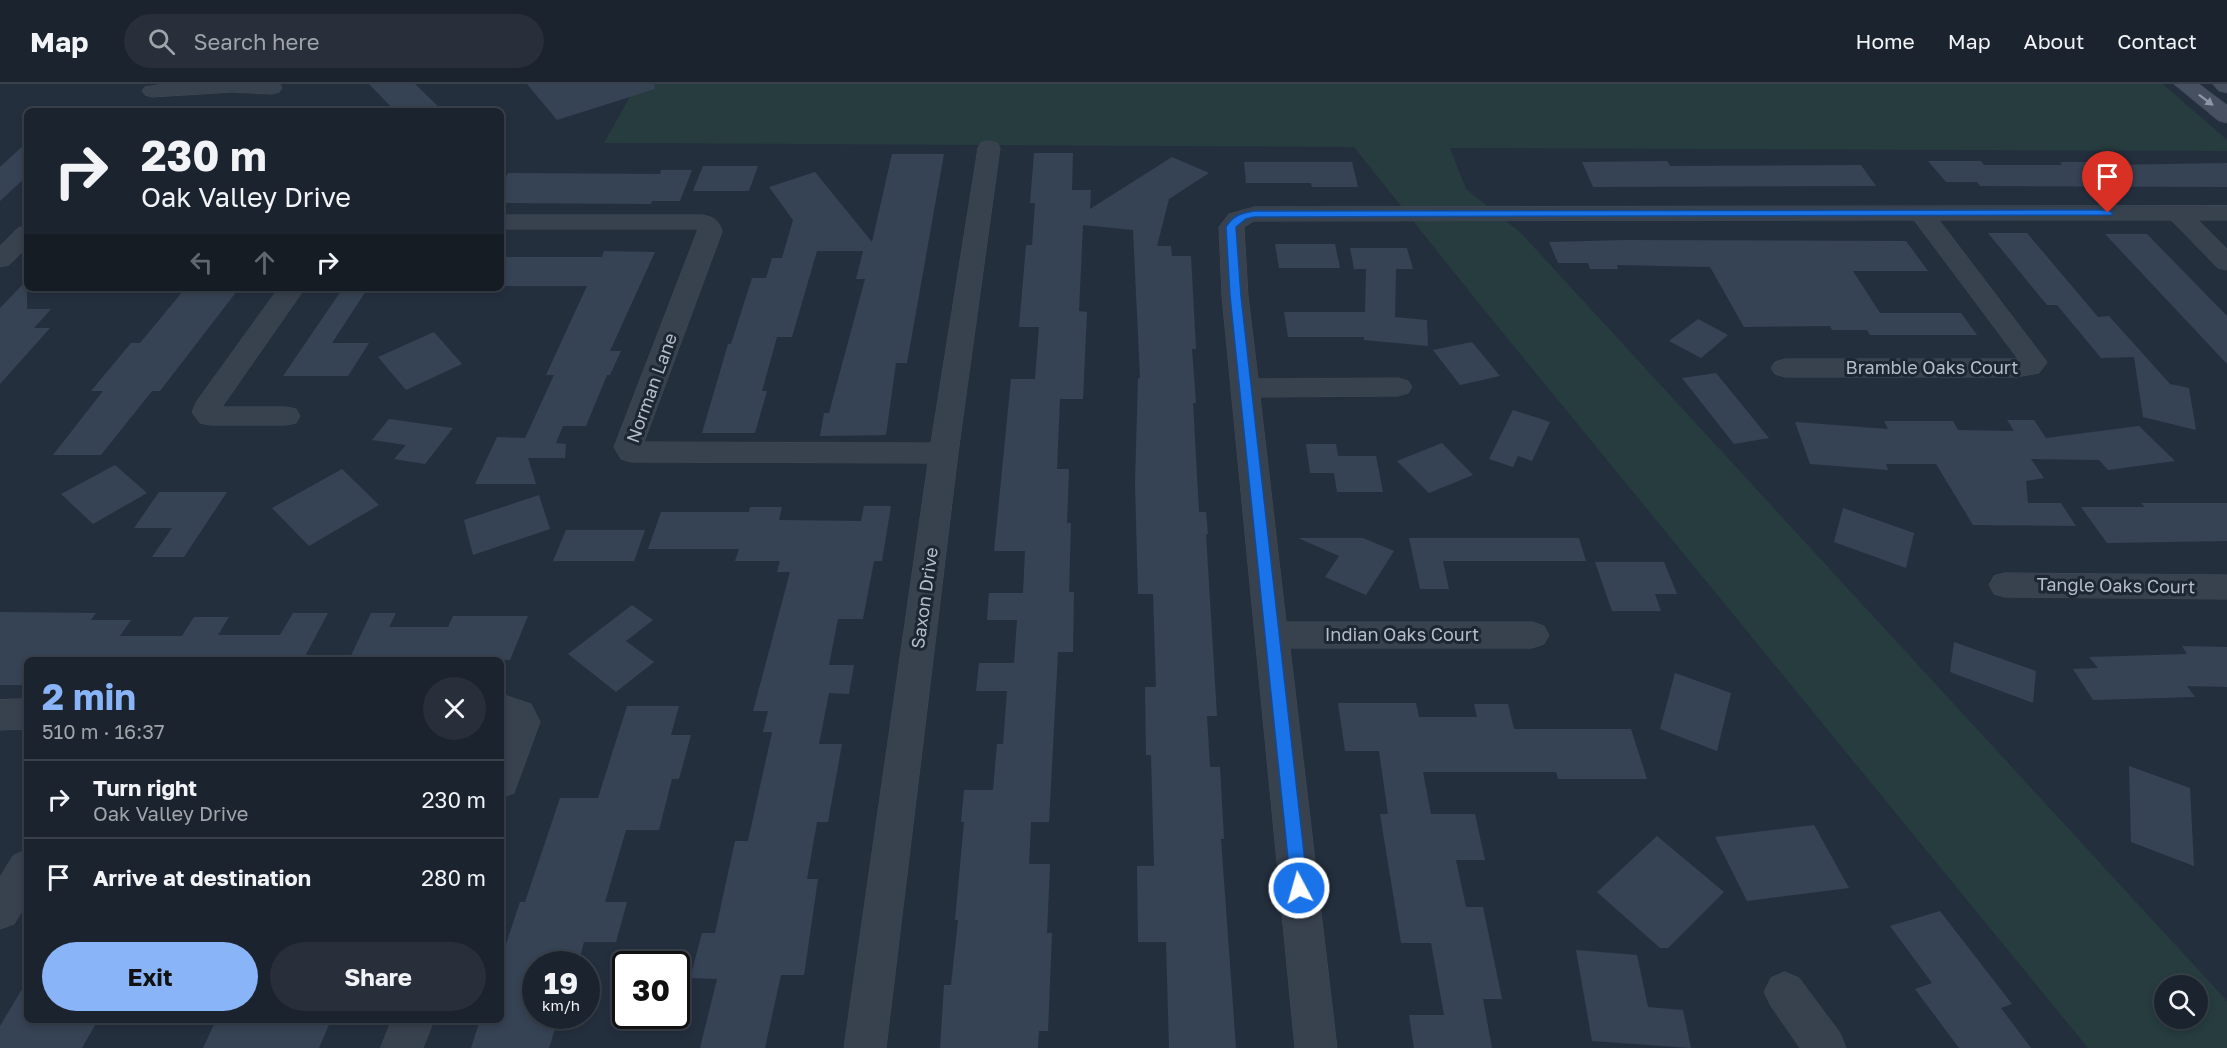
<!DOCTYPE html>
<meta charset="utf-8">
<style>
:root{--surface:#1b232e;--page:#282f3a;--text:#f1f3f6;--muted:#a0a4aa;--line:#39404a;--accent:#8ab4f8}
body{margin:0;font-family:"Golos Text",sans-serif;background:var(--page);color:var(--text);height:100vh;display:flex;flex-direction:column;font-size:22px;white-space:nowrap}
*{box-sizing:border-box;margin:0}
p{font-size:20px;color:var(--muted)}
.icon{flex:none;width:33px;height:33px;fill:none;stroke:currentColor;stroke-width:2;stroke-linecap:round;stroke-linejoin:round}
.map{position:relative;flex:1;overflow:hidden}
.sheet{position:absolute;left:24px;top:573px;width:480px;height:366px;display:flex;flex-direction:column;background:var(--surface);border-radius:9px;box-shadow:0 3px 9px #0003,0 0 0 2px var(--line)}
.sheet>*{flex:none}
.banner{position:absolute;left:24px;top:24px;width:480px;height:183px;border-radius:9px;box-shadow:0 3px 9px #0003,0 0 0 2px var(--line);background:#1b232e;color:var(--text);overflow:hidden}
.tools{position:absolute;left:2154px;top:891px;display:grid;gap:12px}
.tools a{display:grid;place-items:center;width:54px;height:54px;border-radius:50%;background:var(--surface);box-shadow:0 3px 9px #0003,0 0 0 2px var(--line);font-size:30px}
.speed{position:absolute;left:522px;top:867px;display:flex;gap:12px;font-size:30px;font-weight:700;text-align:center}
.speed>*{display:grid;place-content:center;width:78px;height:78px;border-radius:50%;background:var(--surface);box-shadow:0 3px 9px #0003,0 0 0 2px var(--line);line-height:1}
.speed small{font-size:15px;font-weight:400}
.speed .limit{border:3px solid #111;border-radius:9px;background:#fff;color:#111}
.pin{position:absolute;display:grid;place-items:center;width:51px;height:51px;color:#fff;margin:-62px -26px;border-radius:50% 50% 50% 0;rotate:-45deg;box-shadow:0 0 6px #0007}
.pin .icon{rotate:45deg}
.me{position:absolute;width:66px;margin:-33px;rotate:354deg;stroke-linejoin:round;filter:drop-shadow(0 0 4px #0008)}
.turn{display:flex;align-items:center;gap:21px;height:126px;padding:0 18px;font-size:27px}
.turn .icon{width:78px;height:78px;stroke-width:2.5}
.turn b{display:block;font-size:42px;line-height:51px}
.lanes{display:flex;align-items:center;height:57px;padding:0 18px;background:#0003;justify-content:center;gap:30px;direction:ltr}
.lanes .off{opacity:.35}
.round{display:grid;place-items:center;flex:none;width:63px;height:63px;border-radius:32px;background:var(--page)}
.headline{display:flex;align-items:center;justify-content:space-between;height:102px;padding:0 18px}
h1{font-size:36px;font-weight:700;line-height:45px;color:var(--accent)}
.primary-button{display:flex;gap:12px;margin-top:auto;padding:12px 18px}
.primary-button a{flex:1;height:69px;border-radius:36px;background:var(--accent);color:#111;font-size:24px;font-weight:700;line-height:69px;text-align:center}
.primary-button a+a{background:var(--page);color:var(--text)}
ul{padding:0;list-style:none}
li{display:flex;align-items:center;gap:18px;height:78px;padding:0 18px;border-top:2px solid var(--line)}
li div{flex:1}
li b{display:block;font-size:22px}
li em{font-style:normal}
header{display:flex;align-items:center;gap:36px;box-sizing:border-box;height:84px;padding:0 30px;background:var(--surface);border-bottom:2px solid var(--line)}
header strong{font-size:28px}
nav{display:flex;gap:33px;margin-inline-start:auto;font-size:21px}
.search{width:420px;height:54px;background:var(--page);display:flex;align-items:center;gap:15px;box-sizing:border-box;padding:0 21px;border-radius:33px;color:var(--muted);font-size:22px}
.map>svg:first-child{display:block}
.green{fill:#263c3f;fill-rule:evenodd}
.building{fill:#364354}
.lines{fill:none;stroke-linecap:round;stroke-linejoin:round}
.minor-casing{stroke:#414a57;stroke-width:1}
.secondary-casing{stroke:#414a57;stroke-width:1}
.minor{fill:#38414e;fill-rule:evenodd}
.secondary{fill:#465061;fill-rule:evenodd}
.oneway{fill:#8e96a5}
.route{fill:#1a73e8;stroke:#114b97;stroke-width:1.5}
.labels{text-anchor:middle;stroke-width:6;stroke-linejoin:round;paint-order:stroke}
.street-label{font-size:18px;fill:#b4bcc9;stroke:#1d2633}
</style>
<header>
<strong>Map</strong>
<div class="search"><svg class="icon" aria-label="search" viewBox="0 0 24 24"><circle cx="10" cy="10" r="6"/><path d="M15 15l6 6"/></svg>Search here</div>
<nav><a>Home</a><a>Map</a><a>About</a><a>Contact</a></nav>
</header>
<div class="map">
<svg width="2227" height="964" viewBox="0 0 2227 964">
<rect width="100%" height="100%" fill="#242f3e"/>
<path class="green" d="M 637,0 L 2163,0 L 2227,56 L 2227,67 L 1450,64 L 1466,105 L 1520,148 L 2227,917 L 2227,964 L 2088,964 L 1481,222 L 1354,63 L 604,59 ZM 2164,902 L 2198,902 L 2198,934 L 2164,934 Z"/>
<path class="building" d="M 369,0 L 415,0 L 443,27 L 395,27 Z
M 527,0 L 654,0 L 655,5 L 557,36 Z
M 27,58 L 27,92 L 0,117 L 0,83 Z
M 1034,69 L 1073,69 L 1072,106 L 1091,106 L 1090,125 L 1172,73 L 1209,89 L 1169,115 L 1157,162 L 1171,162 L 1172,172 L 1191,172 L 1196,265 L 1192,265 L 1196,319 L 1193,319 L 1199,428 L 1206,428 L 1208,450 L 1206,450 L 1217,632 L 1207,632 L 1210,683 L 1220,683 L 1224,755 L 1221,755 L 1236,964 L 1169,964 L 1166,858 L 1138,858 L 1137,782 L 1154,782 L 1151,671 L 1146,671 L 1145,603 L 1156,603 L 1153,510 L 1138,510 L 1135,399 L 1138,294 L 1140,294 L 1133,146 L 1083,141 L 1079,227 L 1087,228 L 1083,315 L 1060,315 L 1057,385 L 1069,385 L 1067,439 L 1071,439 L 1069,508 L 1074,508 L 1073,568 L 1058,568 L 1049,738 L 1031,738 L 1029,780 L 1050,780 L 1047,849 L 1052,849 L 1048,947 L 1039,947 L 1038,964 L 940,964 L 944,901 L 951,901 L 958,836 L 955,836 L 964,738 L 961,738 L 964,706 L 993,706 L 997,660 L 1003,660 L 1007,607 L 976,607 L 979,579 L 1014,579 L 1017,536 L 987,536 L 989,509 L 1023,509 L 1025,467 L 994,467 L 1011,295 L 1035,295 L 1039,243 L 1019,243 L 1026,161 L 1032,161 L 1035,119 L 1030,119 Z
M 892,70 L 944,70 L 907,279 L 896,279 L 886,351 L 820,352 L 824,329 L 829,329 L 865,195 L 856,195 L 863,167 L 817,167 L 792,253 L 777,253 L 762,307 L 767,307 L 755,349 L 702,349 L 728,260 L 731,260 L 752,194 L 766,194 L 772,174 L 782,174 L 793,136 L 769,103 L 815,88 L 872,158 Z
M 1667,77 L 1670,82 L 1861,81 L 1876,102 L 1593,103 L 1582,78 Z
M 1928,77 L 1981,77 L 1984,81 L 2062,81 L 2060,78 L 2105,78 L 2108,81 L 2227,79 L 2227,103 L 1980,102 L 1977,98 L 1946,98 Z
M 1244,78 L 1352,78 L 1358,103 L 1312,103 L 1311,99 L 1246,99 Z
M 703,82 L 758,82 L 749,107 L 693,107 Z
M 661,86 L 692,86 L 680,117 L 652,117 L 651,120 L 501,119 L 501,101 L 508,89 L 660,90 Z
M 1988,149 L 2027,149 L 2098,233 L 2109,232 L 2170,300 L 2189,304 L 2196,346 L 2143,333 L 2134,273 L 2101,274 L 2057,221 L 2047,221 Z
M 2105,150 L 2147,150 L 2227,232 L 2227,280 Z
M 1625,156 L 1906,157 L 1928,187 L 1853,187 L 1880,229 L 1961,229 L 1977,251 L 1870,251 L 1867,246 L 1832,246 L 1830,242 L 1744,243 L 1710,183 L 1617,181 L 1618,185 L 1590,185 L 1588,179 L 1558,179 L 1549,158 Z
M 1275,160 L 1335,160 L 1340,184 L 1279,184 Z
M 1350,164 L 1407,164 L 1413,185 L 1396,185 L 1395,233 L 1427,236 L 1428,262 L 1364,256 L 1364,253 L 1288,253 L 1284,228 L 1365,228 L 1366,185 L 1354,185 Z
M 604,167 L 655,168 L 610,267 L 621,267 L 610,291 L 607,291 L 586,342 L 563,342 L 556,359 L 566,360 L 565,374 L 528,374 L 536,400 L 475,400 L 497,353 L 525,354 L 554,291 L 546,291 L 587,202 L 501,202 L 501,182 L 506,173 L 602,173 Z
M 27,196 L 27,225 L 51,225 L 34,244 L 50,244 L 0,300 L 0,224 Z
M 343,204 L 368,204 L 332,259 L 369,259 L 348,292 L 283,292 Z
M 183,207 L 237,207 L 160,307 L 152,307 L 101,371 L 53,371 L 103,307 L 91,307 L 131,259 L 140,259 Z
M 1698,235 L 1728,251 L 1701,274 L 1669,257 Z
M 434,248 L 462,280 L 406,306 L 378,273 Z
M 1472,258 L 1500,292 L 1460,301 L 1433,266 Z
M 1716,289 L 1769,354 L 1734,360 L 1682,294 Z
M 1513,326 L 1550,338 L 1532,377 L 1518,372 L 1513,383 L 1489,375 Z
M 389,335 L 396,336 L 453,344 L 425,380 L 394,375 L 406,361 L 372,356 Z
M 2007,336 L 2034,336 L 2046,354 L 2139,342 L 2175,377 L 2108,386 L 2099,376 L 2031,375 L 2044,394 L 2026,397 L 2028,419 L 2061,419 L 2076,442 L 1973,441 L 1936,380 L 1886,380 L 1888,386 L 1810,380 L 1795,338 L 1888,345 L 1884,337 L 1953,337 L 1958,346 L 2014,347 Z
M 1442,359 L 1473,391 L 1429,409 L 1397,377 Z
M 1306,360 L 1336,360 L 1338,372 L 1376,372 L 1383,408 L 1337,408 L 1334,389 L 1310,389 Z
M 115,381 L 147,409 L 93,440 L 61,410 Z
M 342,385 L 379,421 L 309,462 L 272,424 Z
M 159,408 L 227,408 L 184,473 L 152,473 L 172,444 L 134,444 Z
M 539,411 L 550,445 L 473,471 L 464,436 Z
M 2141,419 L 2227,419 L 2227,457 L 2107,459 L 2081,423 L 2145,423 Z
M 864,422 L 891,422 L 882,477 L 874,477 L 863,535 L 838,535 L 829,581 L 854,581 L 849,610 L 829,609 L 819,660 L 842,660 L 828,738 L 817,738 L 807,795 L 818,795 L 804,891 L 781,891 L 765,964 L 700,964 L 717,895 L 690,894 L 702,849 L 715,849 L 735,757 L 748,757 L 772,648 L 763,648 L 768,627 L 753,627 L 790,488 L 777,488 L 780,477 L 735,477 L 739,465 L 648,465 L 661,428 L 749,428 L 750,423 L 782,423 L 779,436 L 861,437 Z
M 1843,424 L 1914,449 L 1906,484 L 1834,458 Z
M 566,446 L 645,446 L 634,477 L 553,477 Z
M 1298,454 L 1363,454 L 1394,467 L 1366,511 L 1325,493 L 1339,472 Z
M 1409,454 L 1579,454 L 1586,477 L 1443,477 L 1449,505 L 1420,505 Z
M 1595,478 L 1664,478 L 1677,510 L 1655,510 L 1661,527 L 1612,527 Z
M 632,521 L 653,536 L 626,557 L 654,578 L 616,608 L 568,570 Z
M 0,528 L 96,529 L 91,536 L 131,536 L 120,552 L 182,552 L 194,533 L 229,533 L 218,551 L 280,551 L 293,529 L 328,529 L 303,576 L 27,576 L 27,601 L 0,601 Z
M 371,529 L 396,529 L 389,543 L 448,543 L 453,532 L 528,532 L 510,576 L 349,576 Z
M 1954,558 L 2036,587 L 2033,619 L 1950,588 Z
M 2182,562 L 2227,563 L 2227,603 L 2187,602 L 2195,613 L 2093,616 L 2073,585 L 2098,584 L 2089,573 L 2187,570 Z
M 1675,589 L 1731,609 L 1717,667 L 1660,645 Z
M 1338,619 L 1416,619 L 1419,633 L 1477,633 L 1474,620 L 1508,620 L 1514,645 L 1631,645 L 1647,695 L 1558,695 L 1556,688 L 1423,688 L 1431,730 L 1475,730 L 1485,776 L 1456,776 L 1466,823 L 1483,823 L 1502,915 L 1483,915 L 1492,964 L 1414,964 L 1409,931 L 1444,931 L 1431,859 L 1401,859 L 1380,730 L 1388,730 L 1379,667 L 1345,667 Z
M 627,622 L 679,622 L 671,651 L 691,651 L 679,695 L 672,695 L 659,746 L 626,746 L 605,818 L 627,818 L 616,858 L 584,858 L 578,880 L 536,880 L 536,932 L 559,932 L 549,964 L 471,964 L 480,936 L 501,936 L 501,875 L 520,818 L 525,818 L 560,714 L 598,714 Z
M 2129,682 L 2190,704 L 2194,782 L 2131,758 Z
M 1814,741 L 1849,804 L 1747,817 L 1715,753 Z
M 1657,752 L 1724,808 L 1668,864 L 1660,864 L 1597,808 Z
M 1940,827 L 2012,920 L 2001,924 L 2031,964 L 1959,964 L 1915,905 L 1932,899 L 1890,842 Z
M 1576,866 L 1637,871 L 1648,923 L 1683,926 L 1691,964 L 1592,957 Z
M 27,897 L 27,936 L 98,936 L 82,964 L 0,964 L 0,942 Z
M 216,936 L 331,936 L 319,964 L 203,964 Z"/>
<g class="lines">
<g class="minor-casing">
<path id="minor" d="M 280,0 L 282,4 L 279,8 L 272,10 L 232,8 L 152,13 L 145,11 L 142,7 L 145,3 L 164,0 Z
M 989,57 L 997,59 L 1000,64 L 958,369 L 886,964 L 844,964 L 928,379 L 631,378 L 621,375 L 614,363 L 698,145 L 501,145 L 501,131 L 703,131 C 713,133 720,137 722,148 L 644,358 L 931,359 L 978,64 L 981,59 Z
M 2227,122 L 2227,136 L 2198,136 L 2227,165 L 2227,186 L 2218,184 L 2171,136 L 1939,136 L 2047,278 L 2039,289 L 2016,293 L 1785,293 L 1775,290 L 1771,284 L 1775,278 L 1785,275 L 2018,275 L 1914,136 L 1254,137 L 1244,143 L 1248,212 L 1258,295 L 1398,294 L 1408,297 L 1412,303 L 1408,309 L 1398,312 L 1260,313 L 1286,538 L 1532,538 L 1544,542 L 1549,551 L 1544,560 L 1532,564 L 1290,564 L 1337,964 L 1295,964 L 1222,212 L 1219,143 L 1229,130 L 1254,123 Z
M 27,142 L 27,163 L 9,181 L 0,183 L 0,162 L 18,144 Z
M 279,204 L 305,204 L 222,323 L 286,323 L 296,325 L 300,332 L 296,339 L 286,341 L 210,341 L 200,339 L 192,328 L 197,317 Z
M 2005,489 L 2227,491 L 2227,515 L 2005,513 L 1994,510 L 1989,501 L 1994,492 Z
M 501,610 L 531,620 L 540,638 L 514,709 L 501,714 L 501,650 L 505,640 L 501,638 Z
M 27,615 L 27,645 L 0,646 L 0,616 Z
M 27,766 L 27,819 L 14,840 L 0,845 L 0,793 L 13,772 Z
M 1785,888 L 1799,894 L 1840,949 L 1846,964 L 1800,964 L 1771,922 L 1764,908 L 1771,894 Z
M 392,936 L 434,936 L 423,964 L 381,964 Z"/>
</g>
<g class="secondary-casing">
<path id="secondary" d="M 2174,0 L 2199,0 L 2227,21 L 2227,39 L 2219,37 Z
M 2213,0 L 2227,0 L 2227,9 L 2219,7 Z"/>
</g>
<use href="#minor" class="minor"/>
<use href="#secondary" class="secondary"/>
</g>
<defs><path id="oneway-solid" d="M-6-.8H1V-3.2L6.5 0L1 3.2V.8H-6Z" transform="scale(1.5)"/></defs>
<use class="oneway" href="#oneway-solid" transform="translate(2206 16) rotate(37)"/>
<path class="route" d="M 2108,126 L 2113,129 L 2111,131 L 1254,133 L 1246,135 L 1236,143 L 1241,212 L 1308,804 L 1305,809 L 1299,811 L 1293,809 L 1291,804 L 1230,212 L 1226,143 C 1233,131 1242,129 1254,127 Z"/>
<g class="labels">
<g class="street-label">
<text x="1932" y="290">Bramble Oaks Court</text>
<text transform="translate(652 304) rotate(-70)" y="6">Norman Lane</text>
<text transform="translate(2116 502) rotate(1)" y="6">Tangle Oaks Court</text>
<text transform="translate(925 514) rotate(-82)" y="6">Saxon Drive</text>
<text x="1402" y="557">Indian Oaks Court</text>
</g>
</g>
</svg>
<div class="tools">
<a><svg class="icon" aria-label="search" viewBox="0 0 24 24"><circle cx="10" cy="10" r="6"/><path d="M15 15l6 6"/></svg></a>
</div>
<div class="speed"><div>19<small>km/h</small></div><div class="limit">30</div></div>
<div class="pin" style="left:2108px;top:129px;background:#d93025"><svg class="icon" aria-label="arrive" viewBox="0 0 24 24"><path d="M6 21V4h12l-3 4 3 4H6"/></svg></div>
<svg class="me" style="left:1299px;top:804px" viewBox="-20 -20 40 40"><circle r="17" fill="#1a73e8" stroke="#fff" stroke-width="3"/><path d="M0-11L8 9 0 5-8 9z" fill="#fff"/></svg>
<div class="banner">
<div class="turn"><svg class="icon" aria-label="right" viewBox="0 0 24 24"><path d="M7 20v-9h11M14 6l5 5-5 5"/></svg><div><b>230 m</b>Oak Valley Drive</div></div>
<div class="lanes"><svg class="icon off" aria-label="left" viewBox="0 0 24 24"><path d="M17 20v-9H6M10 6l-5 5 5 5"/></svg><svg class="icon off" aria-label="ahead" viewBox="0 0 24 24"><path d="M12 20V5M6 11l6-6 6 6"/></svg><svg class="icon" aria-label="right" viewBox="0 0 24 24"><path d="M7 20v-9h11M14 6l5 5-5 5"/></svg></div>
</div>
<section class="sheet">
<div class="headline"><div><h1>2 min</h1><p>510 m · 16:37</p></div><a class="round"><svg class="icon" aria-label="close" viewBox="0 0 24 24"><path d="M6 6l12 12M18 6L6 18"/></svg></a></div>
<ul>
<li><svg class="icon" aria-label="right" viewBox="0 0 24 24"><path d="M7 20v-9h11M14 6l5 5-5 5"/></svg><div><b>Turn right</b><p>Oak Valley Drive</p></div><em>230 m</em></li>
<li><svg class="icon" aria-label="arrive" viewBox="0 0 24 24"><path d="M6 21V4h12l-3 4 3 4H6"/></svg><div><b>Arrive at destination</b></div><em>280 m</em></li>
</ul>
<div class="primary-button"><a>Exit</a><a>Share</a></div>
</section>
</div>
